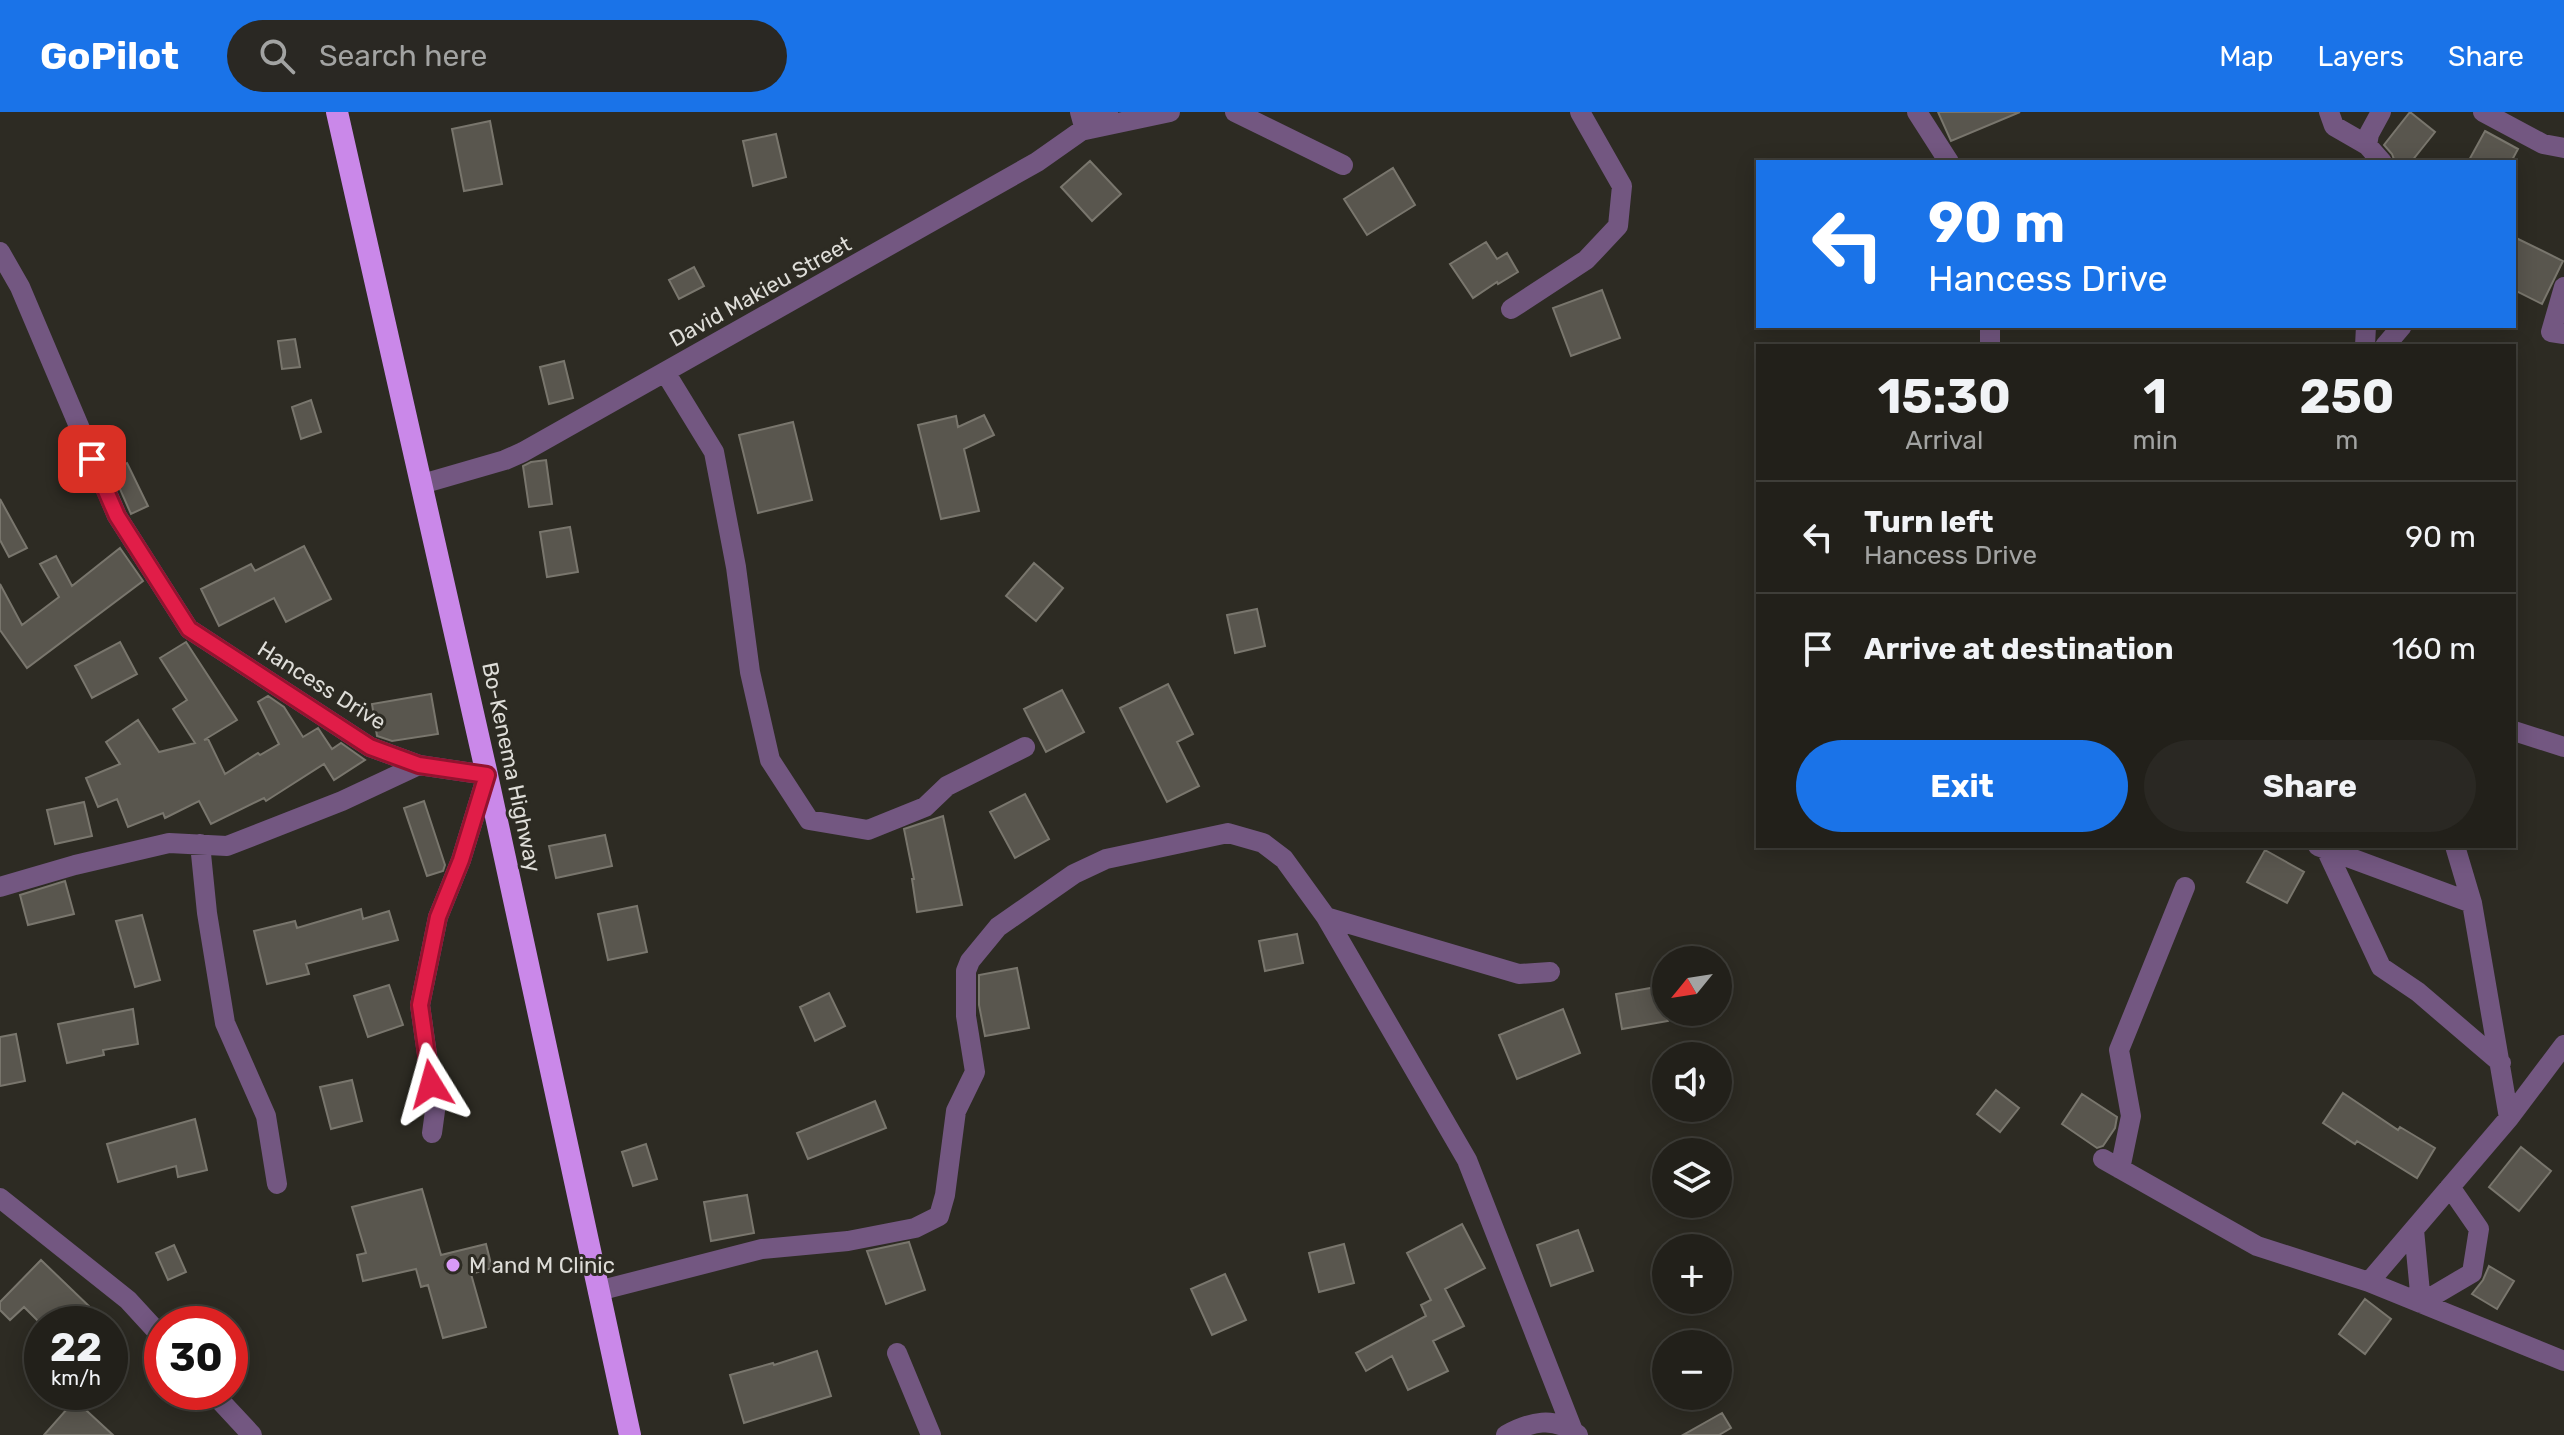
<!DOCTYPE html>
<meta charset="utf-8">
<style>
:root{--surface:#22201a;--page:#2a2823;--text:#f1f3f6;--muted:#a2a3a2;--line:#3f3e39;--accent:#1a73e8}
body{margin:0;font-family:Rubik,sans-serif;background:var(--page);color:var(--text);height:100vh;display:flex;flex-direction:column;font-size:30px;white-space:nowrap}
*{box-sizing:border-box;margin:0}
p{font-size:26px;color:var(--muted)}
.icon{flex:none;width:44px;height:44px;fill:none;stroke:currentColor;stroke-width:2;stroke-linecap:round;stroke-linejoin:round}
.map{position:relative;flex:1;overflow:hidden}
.sheet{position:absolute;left:1756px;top:232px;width:760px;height:504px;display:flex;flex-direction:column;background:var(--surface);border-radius:0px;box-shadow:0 4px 20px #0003,0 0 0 2px var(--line)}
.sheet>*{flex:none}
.guide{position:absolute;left:1756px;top:48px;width:760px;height:168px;border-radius:0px;box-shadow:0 4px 20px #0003,0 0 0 2px var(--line);background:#1a73e8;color:#fff;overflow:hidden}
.needle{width:52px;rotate:240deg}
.controls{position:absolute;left:1652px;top:834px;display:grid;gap:16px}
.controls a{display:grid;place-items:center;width:80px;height:80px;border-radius:50%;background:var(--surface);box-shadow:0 4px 20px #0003,0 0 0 2px var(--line);font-size:40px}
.speed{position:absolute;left:24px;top:1194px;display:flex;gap:16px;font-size:40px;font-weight:700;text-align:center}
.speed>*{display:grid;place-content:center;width:104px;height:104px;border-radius:50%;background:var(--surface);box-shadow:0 4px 20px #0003,0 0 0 2px var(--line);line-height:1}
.speed small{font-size:20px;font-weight:400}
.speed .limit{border:12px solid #d22;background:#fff;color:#111}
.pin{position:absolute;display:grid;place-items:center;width:68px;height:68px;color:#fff;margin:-34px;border-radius:16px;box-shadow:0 4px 12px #0006}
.me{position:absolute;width:88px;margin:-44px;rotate:352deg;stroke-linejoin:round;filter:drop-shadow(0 0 6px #0008)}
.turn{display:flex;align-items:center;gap:28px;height:168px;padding:0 40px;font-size:36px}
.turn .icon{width:104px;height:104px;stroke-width:2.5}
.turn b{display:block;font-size:56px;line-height:68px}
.eta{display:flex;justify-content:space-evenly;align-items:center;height:136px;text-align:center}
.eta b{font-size:48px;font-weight:700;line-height:56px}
.button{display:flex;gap:16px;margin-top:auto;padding:16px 40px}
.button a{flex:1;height:92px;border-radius:48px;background:var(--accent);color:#fff;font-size:32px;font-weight:700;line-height:92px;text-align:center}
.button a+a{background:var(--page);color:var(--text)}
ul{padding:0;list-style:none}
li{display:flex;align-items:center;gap:24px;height:112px;padding:0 40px;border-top:2px solid var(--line)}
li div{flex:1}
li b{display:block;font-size:30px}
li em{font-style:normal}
header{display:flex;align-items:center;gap:48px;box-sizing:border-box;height:112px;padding:0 40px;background:var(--accent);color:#fff}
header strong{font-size:38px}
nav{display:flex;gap:44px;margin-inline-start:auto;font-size:28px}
.search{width:560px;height:72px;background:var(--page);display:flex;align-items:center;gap:20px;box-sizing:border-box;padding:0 28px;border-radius:44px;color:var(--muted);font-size:30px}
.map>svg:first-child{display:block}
.building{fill:#59564e;stroke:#79766d;stroke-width:2}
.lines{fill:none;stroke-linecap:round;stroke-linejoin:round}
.minor{stroke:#735781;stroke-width:20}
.trunk{stroke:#ca88e9;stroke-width:22}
.route-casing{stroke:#92132f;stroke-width:20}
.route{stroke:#e11d48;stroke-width:14}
.poi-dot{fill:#d99af7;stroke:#2d2b23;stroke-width:3}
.labels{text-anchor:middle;stroke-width:6;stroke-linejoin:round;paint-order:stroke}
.street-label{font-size:22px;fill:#deddd8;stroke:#2d2b23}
.poi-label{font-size:22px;fill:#deddd8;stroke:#2d2b23;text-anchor:start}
</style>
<header>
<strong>GoPilot</strong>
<div class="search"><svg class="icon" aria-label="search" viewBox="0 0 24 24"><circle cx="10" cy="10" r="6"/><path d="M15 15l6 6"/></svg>Search here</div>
<nav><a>Map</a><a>Layers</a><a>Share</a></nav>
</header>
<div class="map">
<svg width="2564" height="1323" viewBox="0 0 2564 1323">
<rect width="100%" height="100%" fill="#2d2b23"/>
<path class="building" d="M 1938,0 L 2020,0 L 1951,29 Z
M 2410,0 L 2435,20 L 2411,50 L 2395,50 L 2392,42 L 2384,33 Z
M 490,9 L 502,72 L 464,79 L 452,17 Z
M 2485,19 L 2518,37 L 2511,50 L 2468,50 Z
M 776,22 L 786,65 L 753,74 L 743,29 Z
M 1090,49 L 1121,82 L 1092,109 L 1061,75 Z
M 1393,56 L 1415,93 L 1367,123 L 1344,87 Z
M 2514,125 L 2563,149 L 2542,192 L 2514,178 Z
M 1486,130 L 1497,147 L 1507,141 L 1518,160 L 1498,172 L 1497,170 L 1473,186 L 1450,152 Z
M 694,155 L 704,174 L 679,187 L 669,168 Z
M 1602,178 L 1620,226 L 1571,244 L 1553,196 Z
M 295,227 L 300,255 L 282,257 L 278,229 Z
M 564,249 L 573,286 L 549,292 L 540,255 Z
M 311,288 L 321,320 L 301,327 L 292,295 Z
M 984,303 L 994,323 L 964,337 L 979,399 L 941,407 L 918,313 L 956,304 L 958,315 Z
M 793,310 L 812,388 L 758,401 L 739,323 Z
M 546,348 L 552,392 L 529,395 L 523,354 L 531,350 Z
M 127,351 L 148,394 L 131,402 L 112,359 Z
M 0,387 L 27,436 L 9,445 L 0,428 Z
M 570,415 L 578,460 L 547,465 L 540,420 Z
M 304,434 L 331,487 L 286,510 L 274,486 L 219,514 L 201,477 L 251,452 L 255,459 Z
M 120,436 L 143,469 L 27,556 L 0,518 L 0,472 L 22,513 L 59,485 L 40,452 L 56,444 L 72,474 Z
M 1034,451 L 1063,476 L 1036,509 L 1006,484 Z
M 1257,497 L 1265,534 L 1235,541 L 1227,503 Z
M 120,530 L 137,562 L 92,586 L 75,554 Z
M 186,530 L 237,608 L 204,628 L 208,627 L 225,662 L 258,641 L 260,643 L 279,632 L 258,590 L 268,584 L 284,595 L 303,625 L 318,616 L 332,637 L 341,631 L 365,648 L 334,668 L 324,652 L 266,689 L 264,686 L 211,712 L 199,689 L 165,706 L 163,701 L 128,715 L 117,687 L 98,695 L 86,666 L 120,652 L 106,630 L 138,608 L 159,640 L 195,631 L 173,597 L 187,588 L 160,546 Z
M 1168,572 L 1193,622 L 1177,630 L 1199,674 L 1167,690 L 1120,596 Z
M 1062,578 L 1084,620 L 1046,640 L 1024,597 Z
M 431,582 L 438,622 L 392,629 L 377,624 L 372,592 Z
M 1025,682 L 1049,727 L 1015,746 L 990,700 Z
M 424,689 L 445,753 L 443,759 L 427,764 L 404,696 Z
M 84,690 L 92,724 L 55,732 L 47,698 Z
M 943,704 L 962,793 L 917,800 L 912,767 L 914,767 L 904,717 Z
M 605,723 L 612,754 L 556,766 L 549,734 Z
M 2265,738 L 2304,760 L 2287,791 L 2247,770 Z
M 65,769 L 74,802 L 28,813 L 20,783 Z
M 637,794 L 647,840 L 608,848 L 598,802 Z
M 361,797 L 363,807 L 389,799 L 398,828 L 306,852 L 309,862 L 267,872 L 254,819 L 295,809 L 297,816 Z
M 142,803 L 160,868 L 135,875 L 116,809 Z
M 1297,822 L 1303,851 L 1265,859 L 1259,829 Z
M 1017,856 L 1029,916 L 985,924 L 979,893 L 979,863 Z
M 389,873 L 403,913 L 368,925 L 354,884 Z
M 1662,874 L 1668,909 L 1622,917 L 1616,882 Z
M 829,881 L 845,914 L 815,929 L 800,895 Z
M 133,897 L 138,932 L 103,938 L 104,943 L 67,951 L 58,912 Z
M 1563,897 L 1580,941 L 1517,967 L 1499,923 Z
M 16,922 L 25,969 L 0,974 L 0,925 Z
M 352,968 L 362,1009 L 331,1017 L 320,975 Z
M 1996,978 L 2019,996 L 2000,1020 L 1977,1002 Z
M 2343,981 L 2398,1018 L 2400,1015 L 2435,1036 L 2417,1066 L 2357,1029 L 2355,1032 L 2323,1011 Z
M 2082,982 L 2117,1005 L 2115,1016 L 2103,1034 L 2097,1036 L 2062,1012 Z
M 875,989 L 886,1016 L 808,1047 L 797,1021 Z
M 195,1007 L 207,1058 L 178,1065 L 176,1054 L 118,1070 L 107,1032 Z
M 646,1032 L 657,1067 L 633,1074 L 622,1040 Z
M 2521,1035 L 2551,1059 L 2519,1099 L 2489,1075 Z
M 422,1077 L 441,1143 L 486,1132 L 492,1156 L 471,1162 L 486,1215 L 443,1226 L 428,1173 L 421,1175 L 416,1157 L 363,1169 L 357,1143 L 366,1141 L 352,1095 Z
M 747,1083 L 754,1121 L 711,1129 L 704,1090 Z
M 1462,1112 L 1485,1156 L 1445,1177 L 1464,1214 L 1433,1229 L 1448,1259 L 1408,1278 L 1392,1244 L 1366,1259 L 1356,1241 L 1426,1204 L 1421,1193 L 1431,1188 L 1407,1141 Z
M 1578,1118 L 1593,1159 L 1551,1174 L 1537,1133 Z
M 909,1130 L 925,1178 L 886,1192 L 867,1139 Z
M 1344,1132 L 1354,1171 L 1319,1180 L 1309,1141 Z
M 174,1133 L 186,1160 L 168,1168 L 156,1141 Z
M 41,1148 L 93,1198 L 79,1212 L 41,1212 L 24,1195 L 10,1208 L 0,1198 L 0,1190 Z
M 2489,1154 L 2514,1169 L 2497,1197 L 2472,1182 L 2483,1168 Z
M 1225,1162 L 1246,1208 L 1212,1223 L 1191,1177 Z
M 2365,1187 L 2391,1207 L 2365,1242 L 2339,1222 Z
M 817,1239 L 831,1284 L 744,1311 L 730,1263 L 773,1251 L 774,1253 Z
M 75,1288 L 113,1323 L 44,1323 Z
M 1722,1301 L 1731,1316 L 1719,1323 L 1683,1323 Z"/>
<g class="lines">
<path class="minor" d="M 1080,0 L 1085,18 L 1170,0
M 1235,0 L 1343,53
M 1917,0 L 1949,50
M 2329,0 L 2334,14 L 2367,33 L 2369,22 L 2381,0
M 2483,0 L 2543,32 L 2564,36
M 2367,33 L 2382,50
M 0,140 L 20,175 L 117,404 L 189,517 L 370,635 L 419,653 L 487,663 L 461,748 L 438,805 L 420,893 L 435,999 L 432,1021
M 2564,175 L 2551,220 L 2564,222
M 1511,197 L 1586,148 L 1618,114 L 1622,74 L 1580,0
M 1990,214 L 1990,234
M 2365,234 L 2366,214
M 2385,234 L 2402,214
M 665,260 L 714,340 L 736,455 L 750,560 L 770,648 L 809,708 L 868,718 L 925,695 L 947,674 L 1025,635
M 422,372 L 505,348 L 523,340 L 1037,50 L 1108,0
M 2514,619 L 2564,635
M 200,732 L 207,801 L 225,911 L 266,1004 L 277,1072
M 2318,734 L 2472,791
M 2455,734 L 2472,791 L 2509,1006
M 2326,737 L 2381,855 L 2418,880 L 2501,951
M 0,775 L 75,753 L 169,731 L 227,734 L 342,689 L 419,653
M 1326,805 L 1467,1048 L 1573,1319
M 2103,1047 L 2257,1134 L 2369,1170 L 2564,1249
M 2120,1057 L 2131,1004 L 2119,938 L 2185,775
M 0,1086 L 128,1188 L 162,1225
M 2414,1118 L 2421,1191 L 2472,1161 L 2479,1117 L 2450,1075
M 2369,1170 L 2509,1006 L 2564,933
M 598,1179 L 762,1137 L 848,1129 L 915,1116 L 939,1104 L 945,1083 L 956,999 L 975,960 L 966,904 L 966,859 L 970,849 L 998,815 L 1074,762 L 1106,747 L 1228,721 L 1263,731 L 1284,747 L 1326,805 L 1519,862 L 1550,860
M 897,1241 L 931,1323
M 212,1280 L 252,1323
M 1506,1323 C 1530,1310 1554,1303 1578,1323"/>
<path class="trunk" d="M 337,0 L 487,663 L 630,1323"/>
</g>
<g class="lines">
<g class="route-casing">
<path id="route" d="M 92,347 L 117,404 L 189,517 L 370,635 L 419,653 L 487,663 L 461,748 L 438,805 L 420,893 L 431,972"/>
</g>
<use href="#route" class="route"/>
</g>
<circle class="poi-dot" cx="453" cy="1153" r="8"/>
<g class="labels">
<g class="street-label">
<text transform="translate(760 179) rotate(-29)" y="8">David Makieu Street</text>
<text transform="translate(322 573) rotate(32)" y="8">Hancess Drive</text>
<text transform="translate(512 655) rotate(78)" y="8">Bo-Kenema Highway</text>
</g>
<g class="poi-label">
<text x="469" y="1161">M and M Clinic</text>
</g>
</g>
</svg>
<div class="controls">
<a><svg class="needle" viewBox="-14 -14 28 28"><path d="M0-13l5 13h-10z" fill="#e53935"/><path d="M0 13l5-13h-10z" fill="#a2a3a2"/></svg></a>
<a><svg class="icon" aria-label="sound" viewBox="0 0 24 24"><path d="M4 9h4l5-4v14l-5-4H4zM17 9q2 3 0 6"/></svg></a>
<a><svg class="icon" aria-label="layers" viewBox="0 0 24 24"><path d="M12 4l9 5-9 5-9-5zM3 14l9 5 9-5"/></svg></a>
<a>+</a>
<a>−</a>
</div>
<div class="speed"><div>22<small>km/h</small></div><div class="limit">30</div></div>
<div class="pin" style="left:92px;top:347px;background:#d93025"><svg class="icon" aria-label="arrive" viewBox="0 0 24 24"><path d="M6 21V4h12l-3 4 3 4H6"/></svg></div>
<svg class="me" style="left:431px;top:972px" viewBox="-20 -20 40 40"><path d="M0-17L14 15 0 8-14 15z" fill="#e11d48" stroke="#fff" stroke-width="4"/></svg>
<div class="guide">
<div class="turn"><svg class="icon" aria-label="left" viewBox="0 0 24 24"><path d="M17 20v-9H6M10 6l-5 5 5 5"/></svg><div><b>90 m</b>Hancess Drive</div></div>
</div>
<section class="sheet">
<div class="eta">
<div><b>15:30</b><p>Arrival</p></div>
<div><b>1</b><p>min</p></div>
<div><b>250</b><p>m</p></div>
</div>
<ul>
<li><svg class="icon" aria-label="left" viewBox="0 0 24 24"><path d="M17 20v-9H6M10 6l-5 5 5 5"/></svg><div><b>Turn left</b><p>Hancess Drive</p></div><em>90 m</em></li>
<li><svg class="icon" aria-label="arrive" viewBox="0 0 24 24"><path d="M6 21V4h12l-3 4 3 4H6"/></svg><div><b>Arrive at destination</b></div><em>160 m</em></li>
</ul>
<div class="button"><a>Exit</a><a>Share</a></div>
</section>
</div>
